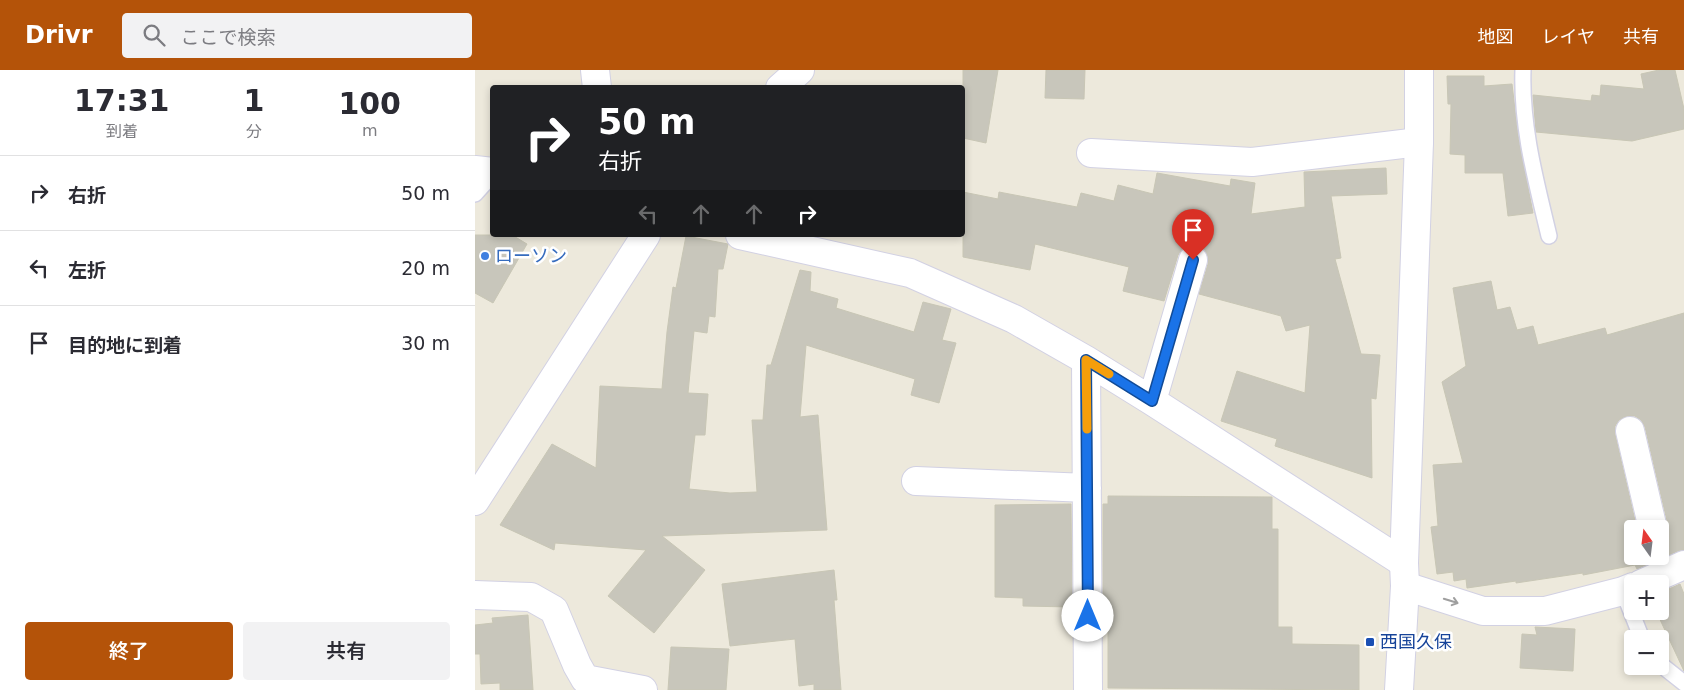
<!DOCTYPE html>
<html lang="ja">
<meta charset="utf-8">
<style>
:root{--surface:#fff;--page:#f2f2f3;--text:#2b2b33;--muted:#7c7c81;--line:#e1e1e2;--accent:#b45309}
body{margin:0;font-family:"DejaVu Sans","Noto Sans JP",sans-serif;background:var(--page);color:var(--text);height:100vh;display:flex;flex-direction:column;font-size:19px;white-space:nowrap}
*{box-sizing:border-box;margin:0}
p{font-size:16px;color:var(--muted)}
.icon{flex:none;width:28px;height:28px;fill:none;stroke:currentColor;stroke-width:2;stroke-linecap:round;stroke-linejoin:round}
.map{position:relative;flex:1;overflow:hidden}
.details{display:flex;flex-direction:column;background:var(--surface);width:475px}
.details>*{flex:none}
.hud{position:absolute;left:15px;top:15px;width:475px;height:152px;border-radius:5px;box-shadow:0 2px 8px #0003;background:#202124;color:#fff;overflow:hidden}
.needle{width:32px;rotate:346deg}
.buttons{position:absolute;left:1149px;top:450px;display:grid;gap:10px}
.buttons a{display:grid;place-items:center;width:45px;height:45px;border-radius:5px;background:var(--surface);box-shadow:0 2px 8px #0003;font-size:25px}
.pin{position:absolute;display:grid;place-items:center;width:42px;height:42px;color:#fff;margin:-51px -21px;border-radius:50% 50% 50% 0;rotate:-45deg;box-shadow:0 0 5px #0007}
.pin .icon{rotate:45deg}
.me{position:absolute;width:55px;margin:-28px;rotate:0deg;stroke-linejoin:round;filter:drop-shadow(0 0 4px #0008)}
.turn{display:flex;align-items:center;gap:18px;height:105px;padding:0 25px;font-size:22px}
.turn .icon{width:65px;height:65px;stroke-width:2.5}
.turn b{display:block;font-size:35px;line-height:42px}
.lanes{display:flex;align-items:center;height:48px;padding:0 25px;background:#0003;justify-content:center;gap:25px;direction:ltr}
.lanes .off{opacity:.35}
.eta{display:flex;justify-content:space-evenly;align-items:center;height:85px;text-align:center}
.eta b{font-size:30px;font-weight:600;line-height:35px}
.cta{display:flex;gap:10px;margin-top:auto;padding:10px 25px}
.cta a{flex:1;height:58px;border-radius:5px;background:var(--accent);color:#fff;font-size:20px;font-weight:600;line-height:58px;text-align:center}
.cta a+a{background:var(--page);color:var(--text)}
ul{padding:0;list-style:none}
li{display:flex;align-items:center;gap:15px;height:75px;padding:0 25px;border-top:1px solid var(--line)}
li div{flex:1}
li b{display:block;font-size:19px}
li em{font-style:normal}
header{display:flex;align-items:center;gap:30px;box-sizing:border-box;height:70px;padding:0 25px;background:var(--accent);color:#fff}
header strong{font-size:24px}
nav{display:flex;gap:28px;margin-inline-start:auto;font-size:18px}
.search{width:350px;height:45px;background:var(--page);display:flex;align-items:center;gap:12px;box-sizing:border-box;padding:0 18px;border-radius:5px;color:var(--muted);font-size:19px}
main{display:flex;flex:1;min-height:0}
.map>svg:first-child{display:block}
.building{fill:#c8c6bb;stroke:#c8c6b5;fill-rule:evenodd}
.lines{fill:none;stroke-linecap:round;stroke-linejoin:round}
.lane-casing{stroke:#d2d1e3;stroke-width:18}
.street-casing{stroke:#d2d1e3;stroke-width:30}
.secondary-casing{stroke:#d2d1e3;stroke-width:30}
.lane{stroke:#fff;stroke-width:15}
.street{stroke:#fff;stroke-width:28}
.secondary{stroke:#fff;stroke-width:28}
.oneway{stroke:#9f9f9f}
.route-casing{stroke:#114b97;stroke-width:12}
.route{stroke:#1a73e8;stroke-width:9}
.slow{stroke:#f59e0b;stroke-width:9}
.shop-dot{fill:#3f7fe0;stroke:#fff;stroke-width:2}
.transit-dot{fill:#1a4fb4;stroke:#fff;stroke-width:2}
.labels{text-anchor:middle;stroke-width:5;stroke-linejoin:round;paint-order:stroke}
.shop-label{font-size:18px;fill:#366cbe;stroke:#fff;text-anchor:start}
.transit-label{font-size:18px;fill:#164399;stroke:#fff;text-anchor:start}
</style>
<header>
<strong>Drivr</strong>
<div class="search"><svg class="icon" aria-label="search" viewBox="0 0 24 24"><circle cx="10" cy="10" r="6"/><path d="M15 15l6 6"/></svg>ここで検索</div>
<nav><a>地図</a><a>レイヤ</a><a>共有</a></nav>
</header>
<main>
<section class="details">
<div class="eta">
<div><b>17:31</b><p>到着</p></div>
<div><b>1</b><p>分</p></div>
<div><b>100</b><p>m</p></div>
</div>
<ul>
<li><svg class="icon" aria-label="right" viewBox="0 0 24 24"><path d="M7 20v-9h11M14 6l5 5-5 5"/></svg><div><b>右折</b></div><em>50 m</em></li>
<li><svg class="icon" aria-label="left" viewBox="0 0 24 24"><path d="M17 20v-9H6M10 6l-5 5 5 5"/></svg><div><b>左折</b></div><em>20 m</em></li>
<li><svg class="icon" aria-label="arrive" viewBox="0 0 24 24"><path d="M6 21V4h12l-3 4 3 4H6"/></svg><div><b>目的地に到着</b></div><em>30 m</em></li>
</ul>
<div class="cta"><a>終了</a><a>共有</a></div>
</section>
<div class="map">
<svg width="1209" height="620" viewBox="0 0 1209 620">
<rect width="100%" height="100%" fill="#ede9dc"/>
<path class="building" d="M 488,0 L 523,0 L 511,73 L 488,68 Z
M 571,0 L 610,0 L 609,29 L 570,28 Z
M 1184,0 L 1200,0 L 1209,39 L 1209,59 L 1157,71 L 1061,62 L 1058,25 L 1116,31 L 1117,25 L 1125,26 L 1126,15 L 1169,19 L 1166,4 Z
M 972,6 L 1009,6 L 1009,16 L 1037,14 L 1043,65 L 1058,143 L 1033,146 L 1028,103 L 990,103 L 990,85 L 975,84 L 976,34 L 973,34 Z
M 911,98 L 912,124 L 856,126 L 866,188 L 860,189 L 886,284 L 905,285 L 901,329 L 896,328 L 897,408 L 800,376 L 802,369 L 746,351 L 762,301 L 830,323 L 835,255 L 811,261 L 806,246 L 724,224 L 733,194 L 733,187 L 730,180 L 723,175 L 714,175 L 708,178 L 703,185 L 689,231 L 648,221 L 654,197 L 560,174 L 555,200 L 488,187 L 488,122 L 523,129 L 524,122 L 602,137 L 606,123 L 639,131 L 643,115 L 678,124 L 682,103 L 755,116 L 756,109 L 780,113 L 776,144 L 830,137 L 829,102 Z
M 0,165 L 37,165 L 52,174 L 18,233 L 0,223 Z
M 211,166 L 253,174 L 248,199 L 243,199 L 240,247 L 234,246 L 232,263 L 219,261 L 213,323 L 233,324 L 230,365 L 220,365 L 214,419 L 255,423 L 282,422 L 277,350 L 288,350 L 292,295 L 296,295 L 325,200 L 336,202 L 335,221 L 363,229 L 361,238 L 439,262 L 448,232 L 476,239 L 467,270 L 481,273 L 464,333 L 436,325 L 440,309 L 331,275 L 325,347 L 343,345 L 352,460 L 187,466 L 230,500 L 179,563 L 133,526 L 171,480 L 80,473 L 79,480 L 25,455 L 77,374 L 121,398 L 125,316 L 187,319 L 192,262 L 198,217 L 201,218 Z
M 1016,211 L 1022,240 L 1035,237 L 1042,260 L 1058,256 L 1063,275 L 1130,258 L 1132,265 L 1209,243 L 1209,480 L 1203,481 L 1162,499 L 1160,495 L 1108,505 L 1108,503 L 1041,513 L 1041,511 L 992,518 L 991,509 L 979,511 L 978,502 L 962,504 L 956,457 L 963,456 L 958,395 L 988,393 L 967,312 L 991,296 L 978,218 ZM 1152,346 L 1160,346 L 1166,350 L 1170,357 L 1193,455 L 1193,464 L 1189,470 L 1185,472 L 1185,486 L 1158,486 L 1158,459 L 1162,459 L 1140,364 L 1140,356 L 1144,350 Z
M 633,426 L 797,427 L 797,459 L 803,459 L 803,557 L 817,557 L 817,574 L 884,575 L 884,620 L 633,618 L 633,538 L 628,538 L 628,434 L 633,434 Z
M 596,434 L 597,537 L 548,536 L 548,528 L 520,527 L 520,435 Z
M 359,500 L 362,530 L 359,530 L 366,620 L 339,620 L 339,614 L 324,616 L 320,569 L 255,576 L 247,514 Z
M 1205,514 L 1209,524 L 1209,601 L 1181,541 L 1185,541 L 1185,523 Z
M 53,545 L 58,620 L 25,620 L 25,613 L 6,614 L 5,584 L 0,584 L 0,555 L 18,553 L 17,548 Z
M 1060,557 L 1100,559 L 1098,601 L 1045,598 L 1047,564 L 1062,565 Z
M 196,577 L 254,579 L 251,620 L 193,620 Z"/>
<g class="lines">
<g class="lane-casing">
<path id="lane" d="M 1048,0 C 1046,57 1061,111 1074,166
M 0,124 L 18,104
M 1148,521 L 1167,569
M 1185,594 L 1209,613"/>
</g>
<g class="street-casing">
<path id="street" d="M 120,0 L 122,18
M 616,83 L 777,92 L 944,72
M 0,100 L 18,102
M 265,165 L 435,203 L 539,249 L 611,290 L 677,331 L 929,493
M 611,290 L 613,620
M 677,331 L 718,190
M 1155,361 L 1178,459
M 441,411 L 612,418
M 1166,514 L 1209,495
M 930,516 L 1008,541 L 1070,541 L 1148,521 L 1158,517
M 0,525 L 56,527 L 79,540 L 102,595 L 110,609 L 168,620"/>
</g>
<g class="secondary-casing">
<path id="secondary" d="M 305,18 L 325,0
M 0,431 L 171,165
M 924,620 L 930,516 L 929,493 L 944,72 L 944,0"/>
</g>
<use href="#lane" class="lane"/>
<use href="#street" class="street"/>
<use href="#secondary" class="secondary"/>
</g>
<defs><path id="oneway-shaft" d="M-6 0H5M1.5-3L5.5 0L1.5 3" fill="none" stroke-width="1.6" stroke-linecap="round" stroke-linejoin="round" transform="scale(1.25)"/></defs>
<use class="oneway" href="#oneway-shaft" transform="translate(976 531) rotate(17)"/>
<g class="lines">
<g class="route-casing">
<path id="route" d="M 613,546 L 611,290 L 677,331 L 718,190"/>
</g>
<use href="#route" class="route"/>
<path class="slow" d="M 612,359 L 611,290 L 634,304"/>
</g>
<circle class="shop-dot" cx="10" cy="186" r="5"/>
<rect class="transit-dot" x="890" y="567" width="10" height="10" rx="2.5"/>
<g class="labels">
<g class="shop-label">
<text x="20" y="192">ローソン</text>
</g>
<g class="transit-label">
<text x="905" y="578">西国久保</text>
</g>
</g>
</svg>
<div class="buttons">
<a><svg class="needle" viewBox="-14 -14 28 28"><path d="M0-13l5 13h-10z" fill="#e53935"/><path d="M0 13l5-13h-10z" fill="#7c7c81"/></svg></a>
<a>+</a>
<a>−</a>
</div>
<div class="pin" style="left:718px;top:190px;background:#d93025"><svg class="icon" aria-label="arrive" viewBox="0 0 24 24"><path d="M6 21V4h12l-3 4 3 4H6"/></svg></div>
<svg class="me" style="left:613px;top:546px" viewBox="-20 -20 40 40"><circle r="19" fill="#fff"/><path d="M0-13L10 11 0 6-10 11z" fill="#1a73e8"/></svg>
<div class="hud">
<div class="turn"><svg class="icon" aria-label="right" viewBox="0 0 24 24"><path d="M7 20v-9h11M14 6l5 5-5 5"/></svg><div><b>50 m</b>右折</div></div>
<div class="lanes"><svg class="icon off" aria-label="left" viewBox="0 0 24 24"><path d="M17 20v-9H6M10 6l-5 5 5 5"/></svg><svg class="icon off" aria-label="ahead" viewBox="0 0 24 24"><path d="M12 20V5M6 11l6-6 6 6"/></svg><svg class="icon off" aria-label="ahead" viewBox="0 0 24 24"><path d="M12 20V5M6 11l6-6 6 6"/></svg><svg class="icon" aria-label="right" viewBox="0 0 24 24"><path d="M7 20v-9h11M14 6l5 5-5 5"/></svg></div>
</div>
</div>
</main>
